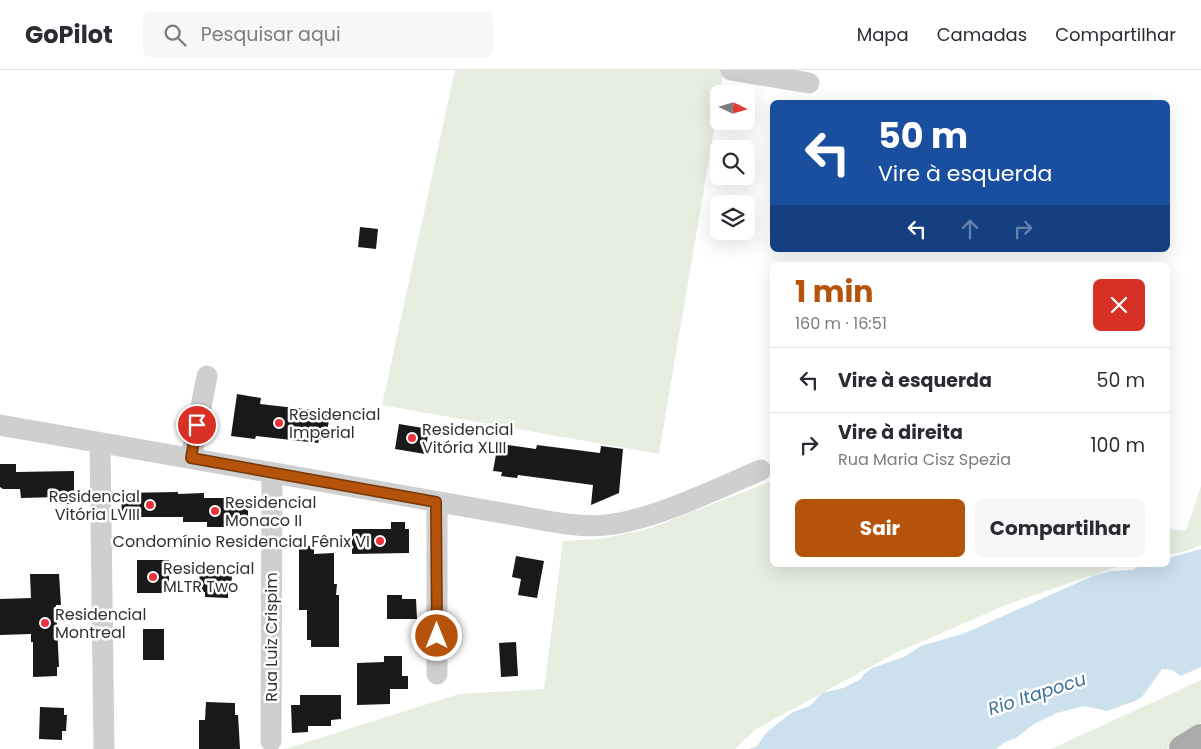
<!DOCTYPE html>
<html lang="pt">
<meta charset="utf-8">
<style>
:root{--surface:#fff;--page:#f7f7f7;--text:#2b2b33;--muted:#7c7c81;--line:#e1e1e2;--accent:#b45309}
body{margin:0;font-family:Poppins,sans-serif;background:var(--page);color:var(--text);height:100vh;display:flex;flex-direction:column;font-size:19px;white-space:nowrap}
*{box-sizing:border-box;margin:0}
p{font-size:16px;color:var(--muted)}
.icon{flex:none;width:28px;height:28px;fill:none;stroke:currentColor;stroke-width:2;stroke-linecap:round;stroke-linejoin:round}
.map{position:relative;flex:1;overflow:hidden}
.side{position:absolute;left:770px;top:192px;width:400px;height:305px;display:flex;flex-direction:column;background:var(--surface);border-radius:8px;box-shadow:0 5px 20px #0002}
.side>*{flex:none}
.top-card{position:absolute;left:770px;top:30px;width:400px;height:152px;border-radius:8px;box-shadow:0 5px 20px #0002;background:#1a4fa0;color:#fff;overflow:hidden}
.needle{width:32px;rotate:95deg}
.tools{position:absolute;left:710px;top:15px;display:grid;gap:10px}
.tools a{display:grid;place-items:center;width:45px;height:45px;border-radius:8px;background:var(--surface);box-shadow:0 5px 20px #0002;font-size:25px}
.pin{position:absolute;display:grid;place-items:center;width:42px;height:42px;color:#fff;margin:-21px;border:2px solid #fff;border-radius:50%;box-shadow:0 1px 5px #0007}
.me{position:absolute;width:55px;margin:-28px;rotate:0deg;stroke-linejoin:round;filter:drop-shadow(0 0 4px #0008)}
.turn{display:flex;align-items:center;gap:18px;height:105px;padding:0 25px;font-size:22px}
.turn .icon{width:65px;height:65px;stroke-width:2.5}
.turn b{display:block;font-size:35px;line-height:42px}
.lanes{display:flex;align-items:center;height:48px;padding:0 25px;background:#0003;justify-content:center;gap:25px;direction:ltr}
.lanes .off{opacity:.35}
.round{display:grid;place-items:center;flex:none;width:52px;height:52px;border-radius:8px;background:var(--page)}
.head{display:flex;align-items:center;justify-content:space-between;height:85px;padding:0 25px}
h1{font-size:30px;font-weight:700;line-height:38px;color:var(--accent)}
.primary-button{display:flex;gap:10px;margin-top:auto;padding:10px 25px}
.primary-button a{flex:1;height:58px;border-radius:8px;background:var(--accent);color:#fff;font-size:20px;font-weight:700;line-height:58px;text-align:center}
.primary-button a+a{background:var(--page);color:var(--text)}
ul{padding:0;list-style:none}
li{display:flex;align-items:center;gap:15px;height:65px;padding:0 25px;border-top:1px solid var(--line)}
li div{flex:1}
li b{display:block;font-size:19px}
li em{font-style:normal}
header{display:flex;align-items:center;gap:30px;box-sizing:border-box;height:70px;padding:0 25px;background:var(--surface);border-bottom:1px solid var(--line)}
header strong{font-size:24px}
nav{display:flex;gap:28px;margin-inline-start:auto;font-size:18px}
.search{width:350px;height:45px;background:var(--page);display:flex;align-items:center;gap:12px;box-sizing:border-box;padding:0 18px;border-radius:8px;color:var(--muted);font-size:19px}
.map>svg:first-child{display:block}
.green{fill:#e7eee0}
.water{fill:#cce0ee}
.building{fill:#191919}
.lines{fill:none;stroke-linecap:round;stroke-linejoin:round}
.minor{stroke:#cfcfcf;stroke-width:21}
.major{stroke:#aaa;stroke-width:28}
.route-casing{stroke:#753606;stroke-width:12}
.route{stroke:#b45309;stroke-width:9}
.poi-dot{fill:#eb313d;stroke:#fff;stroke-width:2}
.labels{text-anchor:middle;stroke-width:5;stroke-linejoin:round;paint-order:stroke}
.poi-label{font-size:16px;fill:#323232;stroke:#fff;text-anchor:start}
.street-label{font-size:16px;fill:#323232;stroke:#fff}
.water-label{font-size:18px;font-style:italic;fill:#3b7398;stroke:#fff}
</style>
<header>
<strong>GoPilot</strong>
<div class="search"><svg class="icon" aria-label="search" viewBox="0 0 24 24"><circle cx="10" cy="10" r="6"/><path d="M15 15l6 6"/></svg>Pesquisar aqui</div>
<nav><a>Mapa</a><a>Camadas</a><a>Compartilhar</a></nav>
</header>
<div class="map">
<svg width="1201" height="679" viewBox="0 0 1201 679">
<rect width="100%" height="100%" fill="#fff"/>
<path class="green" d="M 455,0 L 724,0 L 659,384 L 382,335 Z
M 772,411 L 772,495 L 1122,495 L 1006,535 L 896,583 L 756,659 L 735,679 L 285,679 L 459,624 L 544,619 L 563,471 L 600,469 L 648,459 Z
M 1201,416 L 1201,475 L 1189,480 L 1168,485 L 1168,459 L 1186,461 Z
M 1201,610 L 1201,652 L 1166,679 L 1051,679 Z"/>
<path class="water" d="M 1201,479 L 1201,597 L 1181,606 L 1172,600 L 1162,599 L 1142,627 L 1135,631 L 1107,641 L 1084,636 L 1057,643 L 1034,654 L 1016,668 L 1005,672 L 996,679 L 749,679 L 757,676 L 766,663 L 791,643 L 810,636 L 822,623 L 843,618 L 861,609 L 864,604 L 872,598 L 904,587 L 921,576 L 965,563 L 1095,505 L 1111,501 L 1133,500 L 1141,495 L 1168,495 L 1168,488 Z"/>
<path class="building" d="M 360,157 L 378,159 L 376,179 L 358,177 Z
M 237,324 L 261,328 L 260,334 L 330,342 L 326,370 L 319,369 L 318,373 L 256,366 L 255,369 L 231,366 Z
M 399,354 L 429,359 L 425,384 L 395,379 Z
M 502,374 L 536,379 L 537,375 L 600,383 L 601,376 L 623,379 L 619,423 L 591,435 L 593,415 L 518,405 L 517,408 L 501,406 L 502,402 L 493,401 L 497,379 L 501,379 Z
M 0,394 L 16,394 L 16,402 L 74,401 L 74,434 L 58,434 L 58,427 L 21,428 L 20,419 L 3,419 L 0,417 Z
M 178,422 L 178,424 L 204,423 L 204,428 L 237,428 L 237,434 L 248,434 L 248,449 L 237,449 L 237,457 L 207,457 L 207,452 L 183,452 L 183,447 L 122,447 L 121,423 Z
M 391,452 L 405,452 L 405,459 L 409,459 L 409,483 L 352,484 L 352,459 L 391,459 Z
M 299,476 L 314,476 L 314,484 L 334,483 L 334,514 L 337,514 L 336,525 L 339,525 L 339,577 L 311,577 L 311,570 L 307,570 L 307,540 L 299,540 Z
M 516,486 L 544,491 L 537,528 L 518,525 L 521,509 L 512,507 Z
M 137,490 L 169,490 L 169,523 L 137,523 Z
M 200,497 L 228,498 L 228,504 L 232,504 L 231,521 L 228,521 L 228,528 L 205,527 L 205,522 L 199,522 Z
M 30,504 L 59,504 L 61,535 L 56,535 L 59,597 L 57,597 L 57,606 L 33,607 L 33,572 L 31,572 L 31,564 L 0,565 L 0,529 L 31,528 Z
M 387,525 L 402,525 L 402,529 L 416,529 L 417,549 L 387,549 Z
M 143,559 L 164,559 L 164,590 L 143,590 Z
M 516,572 L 518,606 L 501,607 L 499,573 Z
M 384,586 L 402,586 L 402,606 L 408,606 L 408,619 L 390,619 L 390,634 L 357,635 L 357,593 L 384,592 Z
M 300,625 L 341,625 L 341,649 L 331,650 L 331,656 L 308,656 L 308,662 L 292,663 L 291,635 L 300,635 Z
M 206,632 L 235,633 L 235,645 L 238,645 L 240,679 L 199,679 L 199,650 L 205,650 Z
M 40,637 L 64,638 L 64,645 L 67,645 L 66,661 L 62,661 L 62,670 L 39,669 Z"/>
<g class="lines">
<path class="minor" d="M 731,0 L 809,13
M 0,355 L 514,445 C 544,450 576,458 606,455 C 653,450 717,419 761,400
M 100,373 L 104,679
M 191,388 L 207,306
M 437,432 L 437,604
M 271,671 L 272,403"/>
<path class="major" d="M 1183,679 L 1201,668"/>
</g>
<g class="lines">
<g class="route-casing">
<path id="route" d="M 197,355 L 191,388 L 436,432 L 437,566"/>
</g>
<use href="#route" class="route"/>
</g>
<g class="poi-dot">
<circle cx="279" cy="353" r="5"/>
<circle cx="412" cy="368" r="5"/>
<circle cx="150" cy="435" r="5"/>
<circle cx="215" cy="441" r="5"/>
<circle cx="380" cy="471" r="5"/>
<circle cx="153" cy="507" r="5"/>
<circle cx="45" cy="553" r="5"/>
</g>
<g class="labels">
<g class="poi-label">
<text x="289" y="350">Residencial<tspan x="289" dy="18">Imperial</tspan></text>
<text x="422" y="365">Residencial<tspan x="422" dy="18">Vitória XLIII</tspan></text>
<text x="140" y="432" text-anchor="end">Residencial<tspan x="140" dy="18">Vitória LVIII</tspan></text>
<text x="225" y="438">Residencial<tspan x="225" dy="18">Monaco II</tspan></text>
<text x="370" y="477" text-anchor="end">Condomínio Residencial Fênix VI</text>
<text x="163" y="504">Residencial<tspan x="163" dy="18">MLTR Two</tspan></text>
<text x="55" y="550">Residencial<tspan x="55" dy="18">Montreal</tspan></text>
</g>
<g class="street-label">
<text transform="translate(271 567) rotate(-90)" y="6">Rua Luiz Crispim</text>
</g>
<g class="water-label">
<text transform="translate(1037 624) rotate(-18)" y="6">Rio Itapocu</text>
</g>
</g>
</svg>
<div class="tools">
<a><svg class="needle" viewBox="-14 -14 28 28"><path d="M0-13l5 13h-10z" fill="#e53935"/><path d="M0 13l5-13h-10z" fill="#7c7c81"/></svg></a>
<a><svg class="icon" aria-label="search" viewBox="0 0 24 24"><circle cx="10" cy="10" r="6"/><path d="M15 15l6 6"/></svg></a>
<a><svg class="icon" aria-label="layers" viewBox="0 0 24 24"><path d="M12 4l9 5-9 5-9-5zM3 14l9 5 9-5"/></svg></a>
</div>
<div class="pin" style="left:197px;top:355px;background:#d93025"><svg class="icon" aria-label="arrive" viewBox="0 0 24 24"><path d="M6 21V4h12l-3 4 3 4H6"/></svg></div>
<svg class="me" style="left:437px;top:566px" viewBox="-20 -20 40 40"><circle r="17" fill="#b45309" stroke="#fff" stroke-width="3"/><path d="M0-11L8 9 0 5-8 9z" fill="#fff"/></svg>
<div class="top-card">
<div class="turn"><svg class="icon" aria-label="left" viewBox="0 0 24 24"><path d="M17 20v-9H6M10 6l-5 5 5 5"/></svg><div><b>50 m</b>Vire à esquerda</div></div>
<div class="lanes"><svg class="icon" aria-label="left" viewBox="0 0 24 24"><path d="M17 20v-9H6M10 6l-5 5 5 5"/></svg><svg class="icon off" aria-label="ahead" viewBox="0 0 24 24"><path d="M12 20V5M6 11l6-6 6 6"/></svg><svg class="icon off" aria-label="right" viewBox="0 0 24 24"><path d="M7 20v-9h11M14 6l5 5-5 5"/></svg></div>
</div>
<section class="side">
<div class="head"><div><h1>1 min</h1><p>160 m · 16:51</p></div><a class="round" style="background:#d93025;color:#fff"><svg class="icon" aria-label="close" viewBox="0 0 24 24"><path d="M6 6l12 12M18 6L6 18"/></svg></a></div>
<ul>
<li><svg class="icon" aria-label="left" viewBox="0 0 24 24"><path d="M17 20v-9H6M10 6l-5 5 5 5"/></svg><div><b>Vire à esquerda</b></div><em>50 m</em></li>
<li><svg class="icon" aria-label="right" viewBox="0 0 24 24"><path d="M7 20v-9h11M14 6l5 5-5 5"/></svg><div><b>Vire à direita</b><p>Rua Maria Cisz Spezia</p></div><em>100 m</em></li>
</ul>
<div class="primary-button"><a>Sair</a><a>Compartilhar</a></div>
</section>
</div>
